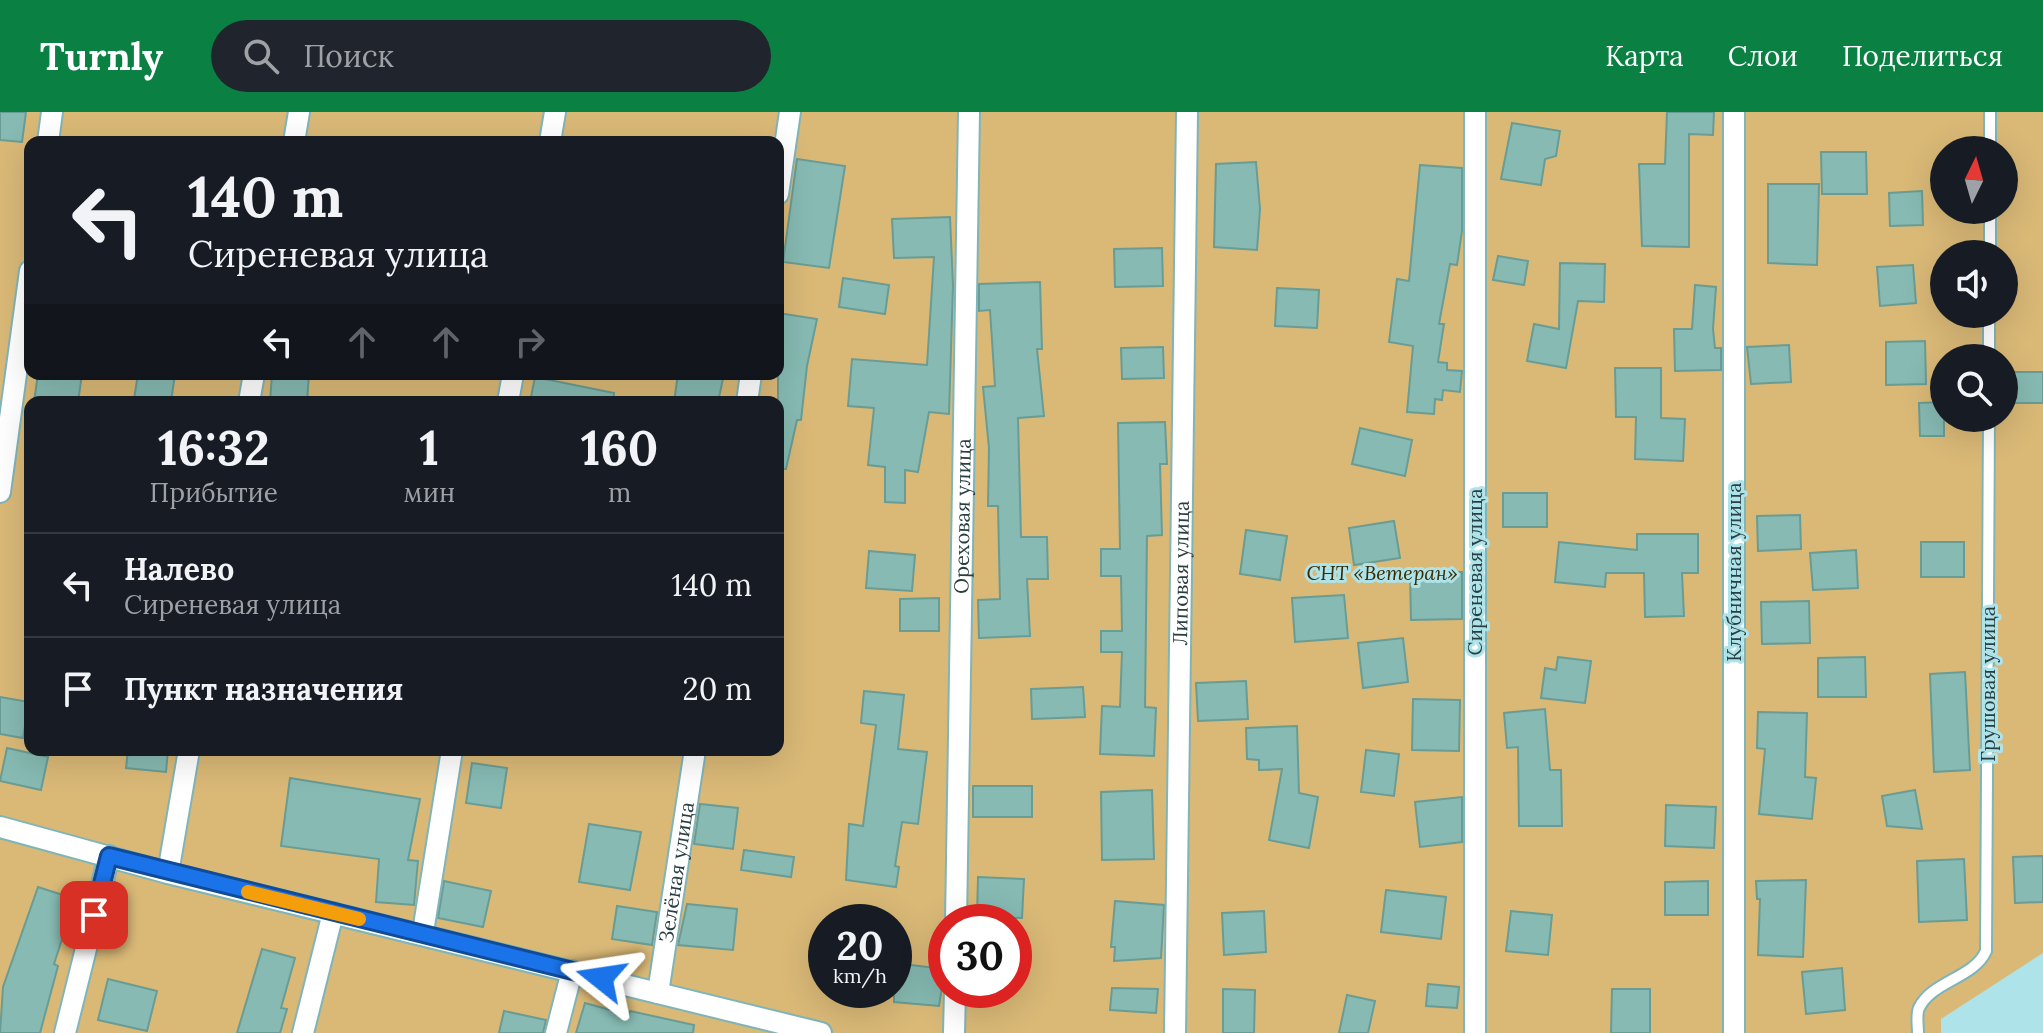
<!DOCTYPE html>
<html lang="ru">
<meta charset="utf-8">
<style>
:root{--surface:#171b24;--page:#20242c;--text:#f1f3f6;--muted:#9ea1a6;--line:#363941;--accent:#0b8043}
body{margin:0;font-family:Lora,serif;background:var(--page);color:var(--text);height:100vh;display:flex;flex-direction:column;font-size:30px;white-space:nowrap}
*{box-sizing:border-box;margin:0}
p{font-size:26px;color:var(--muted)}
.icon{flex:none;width:44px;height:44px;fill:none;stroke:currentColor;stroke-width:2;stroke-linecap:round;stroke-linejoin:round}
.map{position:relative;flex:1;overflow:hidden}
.details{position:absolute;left:24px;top:284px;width:760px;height:360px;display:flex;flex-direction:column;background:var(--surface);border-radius:16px;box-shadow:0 8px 32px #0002}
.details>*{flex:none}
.guide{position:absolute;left:24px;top:24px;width:760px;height:244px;border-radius:16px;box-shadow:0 8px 32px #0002;background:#171b24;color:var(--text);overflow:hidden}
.needle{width:52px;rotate:5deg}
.fabs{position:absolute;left:1930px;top:24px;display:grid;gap:16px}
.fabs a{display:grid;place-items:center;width:88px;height:88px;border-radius:50%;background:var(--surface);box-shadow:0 8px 32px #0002;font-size:40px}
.speed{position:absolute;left:808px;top:792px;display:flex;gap:16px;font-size:40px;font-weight:700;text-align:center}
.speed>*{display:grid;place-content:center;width:104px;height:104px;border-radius:50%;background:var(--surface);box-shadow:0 8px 32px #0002;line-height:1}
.speed small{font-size:20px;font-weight:400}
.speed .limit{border:12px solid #d22;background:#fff;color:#111}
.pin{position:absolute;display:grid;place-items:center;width:68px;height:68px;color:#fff;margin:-34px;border-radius:16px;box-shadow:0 4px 12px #0006}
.me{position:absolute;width:88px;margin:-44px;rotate:285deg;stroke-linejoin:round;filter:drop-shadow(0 0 6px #0008)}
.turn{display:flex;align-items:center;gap:28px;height:168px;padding:0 32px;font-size:36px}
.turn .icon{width:104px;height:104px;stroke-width:2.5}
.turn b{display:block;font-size:56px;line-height:68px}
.lanes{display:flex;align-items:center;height:76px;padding:0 32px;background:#0003;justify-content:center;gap:40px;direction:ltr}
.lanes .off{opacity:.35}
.eta{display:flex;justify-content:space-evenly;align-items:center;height:136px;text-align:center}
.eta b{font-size:48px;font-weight:700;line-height:56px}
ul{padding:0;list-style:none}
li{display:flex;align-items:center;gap:24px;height:104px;padding:0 32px;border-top:2px solid var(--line)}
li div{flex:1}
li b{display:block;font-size:30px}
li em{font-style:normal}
header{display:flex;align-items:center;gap:48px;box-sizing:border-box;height:112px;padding:0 40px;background:var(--accent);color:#fff}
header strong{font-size:38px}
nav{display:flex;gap:44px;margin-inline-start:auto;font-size:28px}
.search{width:560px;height:72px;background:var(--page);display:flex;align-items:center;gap:20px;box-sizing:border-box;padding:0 28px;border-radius:44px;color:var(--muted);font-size:30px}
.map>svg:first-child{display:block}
.green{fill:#dab977;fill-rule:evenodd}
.building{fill:#86bab2;stroke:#699c94;stroke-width:2}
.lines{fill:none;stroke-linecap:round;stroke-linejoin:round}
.lane-casing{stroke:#7fb4b9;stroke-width:14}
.street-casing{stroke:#7fb4b9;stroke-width:24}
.lane{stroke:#fff;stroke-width:10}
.street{stroke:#fff;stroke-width:20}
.route-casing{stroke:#114b97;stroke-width:20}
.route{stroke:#1a73e8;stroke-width:14}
.slow{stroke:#f59e0b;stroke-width:14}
.labels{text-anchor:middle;stroke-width:6;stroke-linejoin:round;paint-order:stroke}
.street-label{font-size:20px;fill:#283e40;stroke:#ade3e9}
.park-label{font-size:20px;font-style:italic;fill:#3b2b03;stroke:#ade3e9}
</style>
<header>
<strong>Turnly</strong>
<div class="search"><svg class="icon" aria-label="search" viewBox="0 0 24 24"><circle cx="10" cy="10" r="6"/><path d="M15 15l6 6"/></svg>Поиск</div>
<nav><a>Карта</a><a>Слои</a><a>Поделиться</a></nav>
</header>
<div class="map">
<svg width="2043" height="921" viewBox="0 0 2043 921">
<rect width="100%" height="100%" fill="#ade3e9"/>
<path class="green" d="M 0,0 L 2043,0 L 2043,841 L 1941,907 L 1941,921 L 0,921 ZM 30,30 L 778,30 L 778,262 L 30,262 ZM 1944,38 L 2004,38 L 2004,98 L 1944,98 ZM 1944,142 L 2004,142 L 2004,202 L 1944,202 ZM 1944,246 L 2004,246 L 2004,306 L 1944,306 ZM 30,290 L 778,290 L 778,638 L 30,638 ZM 826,810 L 894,810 L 894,878 L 826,878 ZM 946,810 L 1014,810 L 1014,878 L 946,878 Z"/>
<path class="building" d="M 0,0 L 26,0 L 22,30 L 0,28 Z
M 1667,0 L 1714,0 L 1713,23 L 1689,22 L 1689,135 L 1642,134 L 1639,52 L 1665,52 Z
M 1512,11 L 1560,19 L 1556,44 L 1545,47 L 1541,73 L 1501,67 Z
M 1821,40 L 1866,40 L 1867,82 L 1822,82 Z
M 797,47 L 845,54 L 829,156 L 783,150 Z
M 1256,50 L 1260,97 L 1257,138 L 1214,135 L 1216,52 Z
M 1420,53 L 1462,56 L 1462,119 L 1457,153 L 1450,152 L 1439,212 L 1444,212 L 1438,250 L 1447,251 L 1447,258 L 1462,259 L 1460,280 L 1443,278 L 1442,288 L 1435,287 L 1434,302 L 1407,300 L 1413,234 L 1389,230 L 1397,167 L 1409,169 Z
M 1768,72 L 1819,72 L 1817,153 L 1768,151 Z
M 1922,79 L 1923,113 L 1890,114 L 1889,81 Z
M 950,105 L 953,173 L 949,302 L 929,300 L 918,360 L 905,358 L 905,391 L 885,390 L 885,355 L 868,353 L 874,296 L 848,294 L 852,247 L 927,253 L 934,145 L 894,146 L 892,107 Z
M 1162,136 L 1163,174 L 1115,175 L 1114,137 Z
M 1498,144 L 1528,149 L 1524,173 L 1493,168 Z
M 1560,151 L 1605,152 L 1604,190 L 1578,189 L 1566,256 L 1527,249 L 1534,212 L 1559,217 Z
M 1913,153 L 1916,191 L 1880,194 L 1877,155 Z
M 843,166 L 889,173 L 885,202 L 839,195 Z
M 1040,170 L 1042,237 L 1037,237 L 1044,304 L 1018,306 L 1021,425 L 1047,425 L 1048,467 L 1027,467 L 1030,524 L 979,526 L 978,488 L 1000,487 L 998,394 L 988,394 L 989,336 L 983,275 L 995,274 L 990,198 L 979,199 L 979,172 Z
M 1695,173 L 1716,175 L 1713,217 L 1715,236 L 1721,236 L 1721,258 L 1675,259 L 1674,217 L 1692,217 Z
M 1277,176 L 1319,178 L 1317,216 L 1275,214 Z
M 778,201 L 817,207 L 807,254 L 801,308 L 797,308 L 786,357 L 778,357 Z
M 1925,229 L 1926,272 L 1886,273 L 1886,230 Z
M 1789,233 L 1791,270 L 1751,272 L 1747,235 Z
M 1163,235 L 1164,266 L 1122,267 L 1121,236 Z
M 1615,256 L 1661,256 L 1661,306 L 1685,307 L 1683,349 L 1635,347 L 1636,305 L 1616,305 Z
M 2007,260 L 2043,260 L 2043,291 L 2006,291 Z
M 38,262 L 82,262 L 78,290 L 34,290 Z
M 138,262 L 175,262 L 171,290 L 134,287 Z
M 272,262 L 309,262 L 307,290 L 270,290 Z
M 678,262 L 724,262 L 718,290 L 674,290 Z
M 535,265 L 614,281 L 613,290 L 530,290 Z
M 1944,290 L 1944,324 L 1920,324 L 1919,291 Z
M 1165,310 L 1167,352 L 1160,352 L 1162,423 L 1147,424 L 1145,595 L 1156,596 L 1154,644 L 1100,642 L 1102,594 L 1120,595 L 1122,540 L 1101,540 L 1101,519 L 1122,519 L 1121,464 L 1101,464 L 1101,437 L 1120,437 L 1118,311 Z
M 1360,316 L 1412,328 L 1405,364 L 1352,352 Z
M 1503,381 L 1547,381 L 1547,415 L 1503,415 Z
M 1800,403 L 1801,437 L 1758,439 L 1757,404 Z
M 1394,409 L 1400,446 L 1354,453 L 1349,416 Z
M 1246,418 L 1287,424 L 1280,468 L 1240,462 Z
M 1637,422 L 1698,422 L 1698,461 L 1682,461 L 1684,504 L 1645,505 L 1644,461 L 1606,461 L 1605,475 L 1555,470 L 1559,430 L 1637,438 Z
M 1921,430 L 1964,430 L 1964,465 L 1921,465 Z
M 1856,438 L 1858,476 L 1813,478 L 1810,441 Z
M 869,439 L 915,443 L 912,479 L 866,476 Z
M 1410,460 L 1462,460 L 1462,507 L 1411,508 Z
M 1344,483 L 1348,526 L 1295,530 L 1292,486 Z
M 939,486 L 939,519 L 900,519 L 900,487 Z
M 1809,489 L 1810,531 L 1762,532 L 1761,490 Z
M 1403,526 L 1408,570 L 1363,576 L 1358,531 Z
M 1558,545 L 1591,549 L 1585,591 L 1541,586 L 1545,556 L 1556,558 Z
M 1865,545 L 1866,585 L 1818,585 L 1818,546 Z
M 1965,560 L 1970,658 L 1934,660 L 1930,562 Z
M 1246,569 L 1248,607 L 1198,609 L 1196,571 Z
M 1083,575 L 1085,605 L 1032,607 L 1031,577 Z
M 864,579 L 904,583 L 898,637 L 927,640 L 918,712 L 902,710 L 895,754 L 899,755 L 896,775 L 846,768 L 849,712 L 863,714 L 876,613 L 861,611 Z
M 0,585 L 29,590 L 23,626 L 0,622 Z
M 1413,587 L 1460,588 L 1459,639 L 1412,638 Z
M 1545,597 L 1550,658 L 1561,658 L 1562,714 L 1519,714 L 1518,635 L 1507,636 L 1504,601 Z
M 1758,600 L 1807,601 L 1805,665 L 1816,666 L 1812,707 L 1759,702 L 1765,637 L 1757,636 Z
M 1297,614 L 1299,681 L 1318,685 L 1309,736 L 1269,728 L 1282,657 L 1259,658 L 1259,648 L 1247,647 L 1246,616 Z
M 7,636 L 48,645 L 41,678 L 0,669 Z
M 128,638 L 168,638 L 166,660 L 126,656 Z
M 1366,638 L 1399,642 L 1394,684 L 1361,680 Z
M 472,651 L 507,656 L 501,696 L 466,691 Z
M 290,666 L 420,687 L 408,748 L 418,749 L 414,793 L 376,790 L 379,747 L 281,734 Z
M 973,674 L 1032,674 L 1032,705 L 973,705 Z
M 1152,678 L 1154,747 L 1102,748 L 1101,680 Z
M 1915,678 L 1922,717 L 1887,714 L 1882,684 Z
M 1462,685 L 1462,730 L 1420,735 L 1415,690 Z
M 700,692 L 738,696 L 733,737 L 694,732 Z
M 1666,693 L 1716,695 L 1714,736 L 1665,734 Z
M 589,712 L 641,720 L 630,778 L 579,770 Z
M 744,738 L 794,745 L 791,765 L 741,758 Z
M 2043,744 L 2043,790 L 2015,791 L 2013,745 Z
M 1964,747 L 1967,808 L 1919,810 L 1917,749 Z
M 978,765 L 1024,767 L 1022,806 L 977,805 Z
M 1806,768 L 1803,845 L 1758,843 L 1760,787 L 1757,787 L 1756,769 Z
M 444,769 L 491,779 L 483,815 L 438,806 Z
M 1708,769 L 1708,803 L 1665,803 L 1665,770 Z
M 38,775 L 75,787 L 54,852 L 58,854 L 40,921 L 0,921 L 3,875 Z
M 1386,778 L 1446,785 L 1441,827 L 1381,820 Z
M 1115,789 L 1164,793 L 1161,846 L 1114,849 L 1115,835 L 1111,835 Z
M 687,792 L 737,797 L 733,838 L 678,833 Z
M 617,794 L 657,800 L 652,833 L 612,827 Z
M 1264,799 L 1266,840 L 1224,843 L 1222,801 Z
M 1511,799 L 1552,803 L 1548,843 L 1506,839 Z
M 262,837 L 295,846 L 281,896 L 287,897 L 280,921 L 237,921 Z
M 894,851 L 945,857 L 939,894 L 894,890 Z
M 1842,856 L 1845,898 L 1806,902 L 1802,860 Z
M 108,867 L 157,879 L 147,919 L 98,908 Z
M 1428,872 L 1459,875 L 1457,896 L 1426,894 Z
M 1112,876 L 1158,877 L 1156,901 L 1110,898 Z
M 1223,877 L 1255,878 L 1254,921 L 1223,921 Z
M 1612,877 L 1650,877 L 1650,921 L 1611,921 Z
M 1347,883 L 1375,889 L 1368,921 L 1339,921 Z
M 585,891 L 629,903 L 630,899 L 694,913 L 693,921 L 576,921 Z
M 504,899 L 546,908 L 543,921 L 499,921 Z"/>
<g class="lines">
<g class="lane-casing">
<path id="lane" d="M 1990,38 L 1990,0
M 1990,142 L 1990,98
M 1989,246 L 1989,202
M 1918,921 C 1918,914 1916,902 1919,896 C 1932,869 1974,866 1986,839 L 1989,306"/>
</g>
<g class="street-casing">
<g id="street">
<path d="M 1475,0 L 1475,921"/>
<path d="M 48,30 L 52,0"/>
<path d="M 294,30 L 299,0"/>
<path d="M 550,30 L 555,0"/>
<path d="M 778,82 L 790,0"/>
<path d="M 249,290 L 254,262"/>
<path d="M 508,290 L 513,262"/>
<path d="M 747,290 L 751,262"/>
<path d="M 0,380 L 30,159"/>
<path d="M 0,715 L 168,761 L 821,921"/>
<path d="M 168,761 L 189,638"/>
<path id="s1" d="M 956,810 L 969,0"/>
<path d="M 423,820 L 452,638"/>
<path id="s2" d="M 658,881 L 695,638"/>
<path d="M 65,921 L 109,744"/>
<path d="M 303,921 L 333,801"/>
<path d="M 556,921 L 572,859"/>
<path d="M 954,921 L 955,878"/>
<path id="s3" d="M 1175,921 L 1187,0"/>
<path d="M 1734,921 L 1734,0"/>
</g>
</g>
<use href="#lane" class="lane"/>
<use href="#street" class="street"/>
</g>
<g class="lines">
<g class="route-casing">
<path id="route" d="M 94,803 L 109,744 L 601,866"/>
</g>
<use href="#route" class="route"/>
<path class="slow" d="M 248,780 L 359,807"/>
</g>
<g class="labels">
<g class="street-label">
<text dy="7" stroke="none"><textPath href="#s1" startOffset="406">Ореховая улица</textPath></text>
<text dy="7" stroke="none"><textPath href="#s3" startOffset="460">Липовая улица</textPath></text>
<text transform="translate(1475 460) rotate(-90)" y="7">Сиреневая улица</text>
<text transform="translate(1734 460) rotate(-90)" y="7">Клубничная улица</text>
<text transform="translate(1988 572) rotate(-90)" y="7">Грушовая улица</text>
<text dy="7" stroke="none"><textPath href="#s2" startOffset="122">Зелёная улица</textPath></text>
</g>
<g class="park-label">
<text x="1382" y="468">СНТ «Ветеран»</text>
</g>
</g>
</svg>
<div class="fabs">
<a><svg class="needle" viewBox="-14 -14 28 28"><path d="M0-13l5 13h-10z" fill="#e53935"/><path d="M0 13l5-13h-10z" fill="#9ea1a6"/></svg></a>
<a><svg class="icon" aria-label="sound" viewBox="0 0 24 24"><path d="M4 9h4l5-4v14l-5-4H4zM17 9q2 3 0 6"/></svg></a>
<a><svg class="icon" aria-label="search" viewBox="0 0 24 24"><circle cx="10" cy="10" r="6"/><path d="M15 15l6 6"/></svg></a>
</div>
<div class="speed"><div>20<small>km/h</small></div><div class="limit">30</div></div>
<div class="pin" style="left:94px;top:803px;background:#d93025"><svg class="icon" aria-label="arrive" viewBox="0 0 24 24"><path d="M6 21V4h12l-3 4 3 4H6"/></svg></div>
<svg class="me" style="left:601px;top:866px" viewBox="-20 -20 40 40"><path d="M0-17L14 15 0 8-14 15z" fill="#1a73e8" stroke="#fff" stroke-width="4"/></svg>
<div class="guide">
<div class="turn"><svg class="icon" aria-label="left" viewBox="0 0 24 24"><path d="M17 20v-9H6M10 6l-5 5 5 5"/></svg><div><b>140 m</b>Сиреневая улица</div></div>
<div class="lanes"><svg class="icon" aria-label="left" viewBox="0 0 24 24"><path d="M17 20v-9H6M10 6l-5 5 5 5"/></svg><svg class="icon off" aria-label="ahead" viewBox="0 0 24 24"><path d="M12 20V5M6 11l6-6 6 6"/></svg><svg class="icon off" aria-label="ahead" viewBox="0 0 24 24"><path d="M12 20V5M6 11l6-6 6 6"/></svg><svg class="icon off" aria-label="right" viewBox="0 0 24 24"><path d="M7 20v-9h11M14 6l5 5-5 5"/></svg></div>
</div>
<section class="details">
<div class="eta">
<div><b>16:32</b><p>Прибытие</p></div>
<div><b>1</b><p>мин</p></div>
<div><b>160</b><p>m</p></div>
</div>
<ul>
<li><svg class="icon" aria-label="left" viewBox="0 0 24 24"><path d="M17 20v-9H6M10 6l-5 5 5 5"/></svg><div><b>Налево</b><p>Сиреневая улица</p></div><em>140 m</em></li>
<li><svg class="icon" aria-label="arrive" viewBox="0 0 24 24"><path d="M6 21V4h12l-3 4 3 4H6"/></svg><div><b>Пункт назначения</b></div><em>20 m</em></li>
</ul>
</section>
</div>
